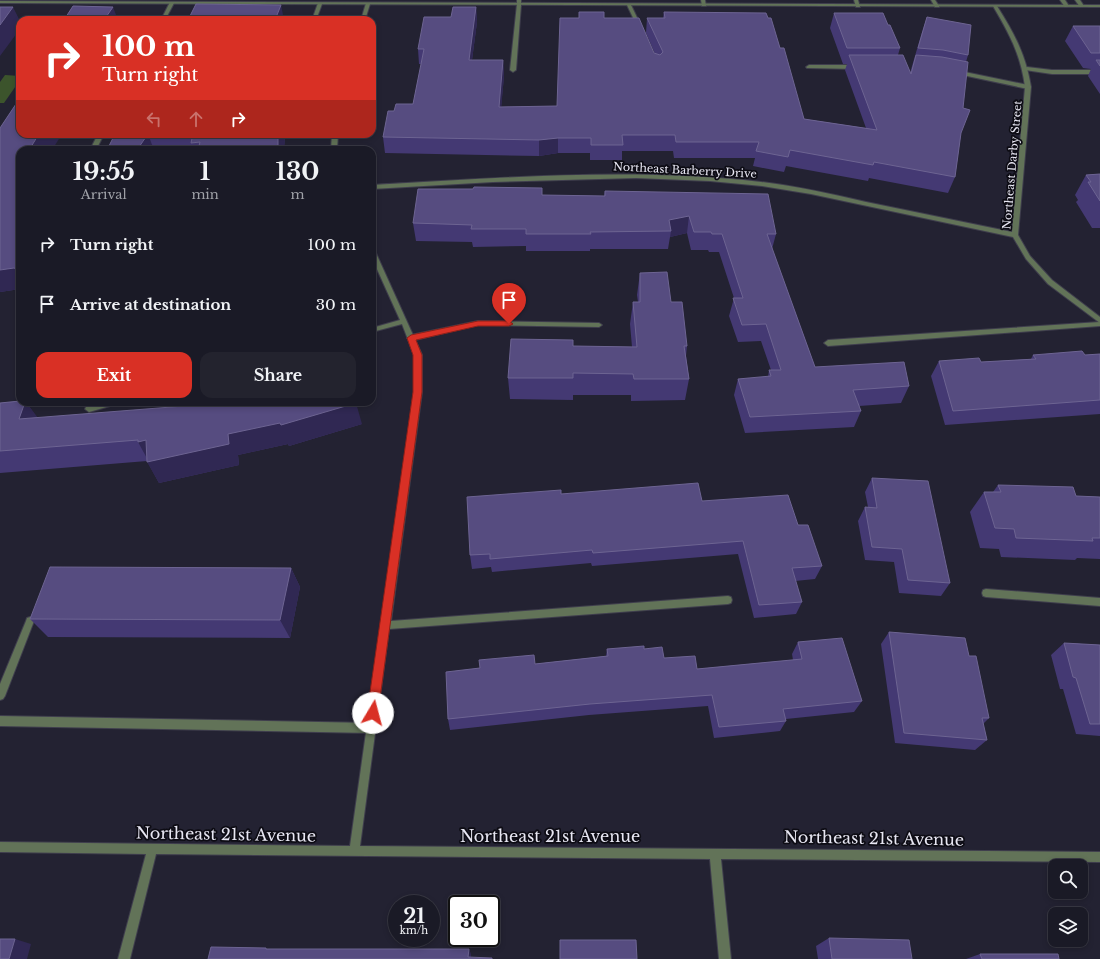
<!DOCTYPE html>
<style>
:root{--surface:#1a1a26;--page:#23232e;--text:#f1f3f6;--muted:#9fa1a7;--line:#383843;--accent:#d93025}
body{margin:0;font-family:"Libre Baskerville",serif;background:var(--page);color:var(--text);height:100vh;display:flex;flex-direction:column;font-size:15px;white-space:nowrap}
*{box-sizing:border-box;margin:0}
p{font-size:13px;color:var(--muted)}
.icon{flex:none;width:22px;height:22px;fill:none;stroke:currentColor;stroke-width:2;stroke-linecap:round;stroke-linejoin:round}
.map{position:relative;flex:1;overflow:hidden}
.drawer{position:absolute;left:16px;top:146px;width:360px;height:260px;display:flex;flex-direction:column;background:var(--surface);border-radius:12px;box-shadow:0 2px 6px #0003,0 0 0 1px var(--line)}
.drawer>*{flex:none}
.guide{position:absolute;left:16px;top:16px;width:360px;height:122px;border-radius:12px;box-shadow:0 2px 6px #0003,0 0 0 1px var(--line);background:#d93025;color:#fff;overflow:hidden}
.fabs{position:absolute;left:1048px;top:859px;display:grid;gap:8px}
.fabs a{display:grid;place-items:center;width:40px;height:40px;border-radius:8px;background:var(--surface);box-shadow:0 2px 6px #0003,0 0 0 1px var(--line);font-size:20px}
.speed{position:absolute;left:388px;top:895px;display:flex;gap:8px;font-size:20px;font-weight:700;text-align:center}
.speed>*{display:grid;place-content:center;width:52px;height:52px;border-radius:50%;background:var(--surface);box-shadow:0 2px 6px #0003,0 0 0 1px var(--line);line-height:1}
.speed small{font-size:10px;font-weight:400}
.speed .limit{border:2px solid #111;border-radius:6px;background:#fff;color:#111}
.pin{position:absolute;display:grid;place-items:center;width:34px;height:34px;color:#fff;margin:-41px -17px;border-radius:50% 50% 50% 0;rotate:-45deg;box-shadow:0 0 4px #0007}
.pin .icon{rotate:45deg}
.me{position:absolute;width:44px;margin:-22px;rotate:8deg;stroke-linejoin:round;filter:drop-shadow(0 0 3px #0008)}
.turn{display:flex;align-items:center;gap:14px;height:84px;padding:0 20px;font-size:18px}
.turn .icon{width:52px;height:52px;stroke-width:2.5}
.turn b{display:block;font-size:28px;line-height:34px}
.lanes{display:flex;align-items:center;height:38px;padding:0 20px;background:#0003;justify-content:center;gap:20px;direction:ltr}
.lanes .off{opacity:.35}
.eta{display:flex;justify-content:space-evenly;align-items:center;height:68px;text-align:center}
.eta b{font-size:24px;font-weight:800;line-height:28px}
.primary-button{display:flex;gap:8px;margin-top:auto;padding:8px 20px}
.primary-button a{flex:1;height:46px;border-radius:12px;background:var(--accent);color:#fff;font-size:16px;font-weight:800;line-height:46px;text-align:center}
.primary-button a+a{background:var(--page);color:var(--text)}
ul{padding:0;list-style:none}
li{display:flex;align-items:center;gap:12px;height:60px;padding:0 20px}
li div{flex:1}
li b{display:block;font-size:15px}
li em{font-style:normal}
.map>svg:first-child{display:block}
.green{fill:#3c542c}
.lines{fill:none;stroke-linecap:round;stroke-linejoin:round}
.service-casing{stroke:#3f3e4d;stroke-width:2}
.minor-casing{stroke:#3f3e4d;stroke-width:2}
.tertiary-casing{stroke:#3f3e4d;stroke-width:2}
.service{fill:#627358;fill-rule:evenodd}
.minor{fill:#627358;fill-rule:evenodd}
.tertiary{fill:#627358;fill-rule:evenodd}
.wall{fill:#443973}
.shaded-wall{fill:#302853}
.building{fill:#564c80;stroke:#6d6492}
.route{fill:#d93025;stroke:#8d1f18}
.labels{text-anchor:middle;stroke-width:3.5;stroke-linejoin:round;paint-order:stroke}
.far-street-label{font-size:11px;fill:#e8e7f3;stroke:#0d0c14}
.near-street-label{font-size:16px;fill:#e8e7f3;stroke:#0d0c14}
</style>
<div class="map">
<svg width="1100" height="959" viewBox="0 0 1100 959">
<rect width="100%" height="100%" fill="#232232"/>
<path class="green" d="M 5,75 L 20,76 L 20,80 L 4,103 L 0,103 L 0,82 Z"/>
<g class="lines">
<g class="service-casing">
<path id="service" d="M 701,0 L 705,0 L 706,6 L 702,6 Z
M 854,0 L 858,0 L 860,7 L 856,7 Z
M 931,0 L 935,0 L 939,6 L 939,7 L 935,7 Z
M 1060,0 L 1065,0 L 1069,6 L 1065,7 Z
M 1075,0 L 1080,0 L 1084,6 L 1080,7 Z
M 170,2 L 174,3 L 165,20 L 161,20 Z
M 318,3 L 322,4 L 316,20 L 312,20 Z
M 517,4 L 521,5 L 516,70 L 513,72 L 510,70 Z
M 627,4 L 631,5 L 641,26 L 641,27 L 637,26 L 627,5 Z
M 809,65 L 856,65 L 859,67 L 856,69 L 807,68 L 806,67 Z
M 1027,67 L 1052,70 L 1100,70 L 1100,74 L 1052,74 L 1025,70 L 1024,69 Z
M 955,70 L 1028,85 L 1031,87 L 1028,89 L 953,73 L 953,71 Z
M 98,134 L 104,134 L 96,150 L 90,150 Z
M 478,321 L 599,323 L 602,325 L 599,327 L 478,325 L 411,341 L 407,338 L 411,335 Z
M 1100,322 L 1100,326 L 828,346 L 824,343 L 828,340 Z
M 986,589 L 1100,598 L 1100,606 L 986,597 L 983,596 L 982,593 L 983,590 Z
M 30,617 L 33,618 L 34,621 L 5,696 L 3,699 L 0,700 L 0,684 L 26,621 L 27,618 Z
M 0,716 L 371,723 L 374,725 L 376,728 L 374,731 L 371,733 L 0,726 Z"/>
</g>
<g class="minor-casing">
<path id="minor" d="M 517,0 L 521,0 L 521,6 L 517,5 Z
M 366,3 L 370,4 L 365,20 L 361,20 Z
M 993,5 L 997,6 C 1014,33 1026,55 1031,87 L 1018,235 L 1030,256 L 1052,280 L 1100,317 L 1100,323 L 1048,284 L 1026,259 L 1013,237 L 811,194 L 762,186 L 710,181 L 636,178 L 493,182 L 372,189 L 372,185 C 501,178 632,167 761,182 C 796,186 831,194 866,202 C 915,212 963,222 1012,232 L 1025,87 C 1021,55 1009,33 993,6 Z
M 332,134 L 338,134 L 337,150 L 331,150 Z
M 372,249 L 375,251 L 422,355 L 422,392 L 391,621 L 728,596 L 731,597 L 732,600 L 731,603 L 728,604 L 389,629 L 360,846 L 1100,852 L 1100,862 L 721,859 L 731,959 L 719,959 L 710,859 L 156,854 L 130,959 L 118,959 L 146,854 L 0,852 L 0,842 L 350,846 L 414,392 L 414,355 L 402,324 L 372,332 L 372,328 L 400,320 L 372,258 Z
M 104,402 L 118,402 L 117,404 L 89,412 L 85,409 L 86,407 Z"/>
</g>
<g class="tertiary-casing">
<path id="tertiary" d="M 0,1 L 1100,5 L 1100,7 L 0,3 Z"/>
</g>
<use href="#service" class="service"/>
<use href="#minor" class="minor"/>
<use href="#tertiary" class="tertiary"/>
</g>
<path class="wall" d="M 476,7 L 477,22 L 472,60 L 503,60 L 504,76 L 501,107 L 557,106 L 604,18 L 655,54 L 646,33 L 647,18 L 663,18 L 664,12 L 768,18 L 780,48 L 804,119 L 866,128 L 845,70 L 847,64 L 843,64 L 830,28 L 834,13 L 888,25 L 900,48 L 898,55 L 910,73 L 922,32 L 927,17 L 968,55 L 966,62 L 961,133 L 955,177 L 948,193 L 869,178 L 868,181 L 786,166 L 784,172 L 753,166 L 755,158 L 674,158 L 673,151 L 622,151 L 622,160 L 590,160 L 590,153 L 558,153 L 539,156 L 385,153 L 383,137 L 394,111 L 413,104 L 421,64 L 419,64 L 418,49 L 451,17 Z
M 1073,26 L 1100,26 L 1100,94 L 1088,76 L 1091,69 L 1083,68 L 1065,41 Z
M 115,134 L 285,134 L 284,150 L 107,150 Z
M 20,150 L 20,289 L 0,292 Z
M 1100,174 L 1100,228 L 1092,228 L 1076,202 L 1078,200 L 1075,195 L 1086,175 Z
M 605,191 L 776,234 L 772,249 L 815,367 L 909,386 L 901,403 L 859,406 L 861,411 L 854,427 L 745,433 L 734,395 L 738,379 L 768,377 L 769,370 L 771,370 L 761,341 L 738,342 L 729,316 L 734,298 L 719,252 L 709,252 L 708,250 L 691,250 L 687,233 L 670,237 L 668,249 L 590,249 L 590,251 L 526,251 L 526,246 L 473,247 L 472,242 L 416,241 L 413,223 L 542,195 L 604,196 Z
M 640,273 L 671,302 L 687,346 L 686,356 L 689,379 L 685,400 L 631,401 L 631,395 L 573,395 L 573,400 L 510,399 L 508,378 L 573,346 L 632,347 L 630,324 L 633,302 L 638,302 L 637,295 Z
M 1100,354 L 1100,414 L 945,425 L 931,376 L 939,361 L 981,362 L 1031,359 L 1033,355 L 1085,355 Z
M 20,361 L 20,379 L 16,373 Z
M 26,402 L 37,418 L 362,424 L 289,446 L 288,444 L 238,455 L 239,465 L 159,483 L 147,461 L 0,473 L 0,403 Z
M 872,478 L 950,583 L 941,596 L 899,593 L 894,562 L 865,560 L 858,521 L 865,507 L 868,507 L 865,492 Z
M 998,485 L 1076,496 L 1100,497 L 1100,559 L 1077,558 L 1075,560 L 1001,557 L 999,549 L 980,548 L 970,512 L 984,492 L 993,492 Z
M 561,494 L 702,501 L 798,525 L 822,566 L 815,579 L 795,581 L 802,602 L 796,614 L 754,618 L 738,554 L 592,566 L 591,563 L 492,572 L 491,567 L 472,569 L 470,555 Z
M 291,568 L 300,587 L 290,638 L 48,637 L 30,619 Z
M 889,632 L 969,656 L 989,718 L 983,724 L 987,740 L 975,750 L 895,743 L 881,644 Z
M 798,642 L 862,701 L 854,712 L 786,719 L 786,721 L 780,731 L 714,738 L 708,706 L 589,715 L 450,730 L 448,719 L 535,664 L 606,656 L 607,649 L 644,649 L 664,658 L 697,669 L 793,660 L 792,654 Z
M 1064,643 L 1100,645 L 1100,736 L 1076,734 L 1063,689 L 1060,689 L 1051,655 Z
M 829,938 L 912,959 L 818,959 L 816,946 Z
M 980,954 L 1059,959 L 966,959 Z"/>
<path class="shaded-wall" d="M 281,5 L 284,20 L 275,20 Z
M 13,7 L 20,21 L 20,29 L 0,56 L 0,25 Z
M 113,7 L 118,20 L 104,20 Z
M 476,7 L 477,22 L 470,75 L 469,60 Z
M 503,60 L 504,76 L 500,122 L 499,107 Z
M 39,134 L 62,134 L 52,150 L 29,150 Z
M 148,134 L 154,150 L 137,150 L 139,147 Z
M 278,134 L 285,134 L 284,150 L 278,150 Z
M 558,138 L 558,153 L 539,156 L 539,140 Z
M 689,216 L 687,233 L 670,237 L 671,231 L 669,220 Z
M 20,263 L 20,274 L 17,269 Z
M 14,268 L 20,277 L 20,289 L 0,292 L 0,270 Z
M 25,402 L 26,402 L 41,422 L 19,419 Z
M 356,403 L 362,424 L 289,446 L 288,444 L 238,455 L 239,465 L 159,483 L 147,462 L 149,462 L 138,442 L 146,440 L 228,434 Z
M 291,568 L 300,587 L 290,638 L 280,620 Z
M 15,939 L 31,944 L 27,959 L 9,959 Z
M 469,949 L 471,954 L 471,959 L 468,957 Z"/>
<path class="building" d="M 196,4 L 281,5 L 275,20 L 188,20 Z
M 73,6 L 113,7 L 104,20 L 64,20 Z
M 0,7 L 13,7 L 0,25 Z
M 453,7 L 476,7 L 469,60 L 503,60 L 499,107 L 557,106 L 560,18 L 579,18 L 579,12 L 604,12 L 604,18 L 639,18 L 654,53 L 660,55 L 663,52 L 647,18 L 665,18 L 664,12 L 766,13 L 768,18 L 771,18 L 780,48 L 784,48 L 804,119 L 877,130 L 849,55 L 903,55 L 911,74 L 916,55 L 942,57 L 968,62 L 963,108 L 970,110 L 961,133 L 955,177 L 874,162 L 873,165 L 790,150 L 788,157 L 756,151 L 759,142 L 676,142 L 675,135 L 622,135 L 623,145 L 591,145 L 591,138 L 558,138 L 539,140 L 383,137 L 388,111 L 394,111 L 396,104 L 413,104 L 424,49 L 418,49 L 424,17 L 451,17 Z
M 834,13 L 883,13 L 888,25 L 890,25 L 900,48 L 847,48 Z
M 927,17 L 971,25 L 968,55 L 943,50 L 918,48 Z
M 1073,26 L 1100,26 L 1100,53 L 1091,53 Z
M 1096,60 L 1100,60 L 1100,66 Z
M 20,98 L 20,134 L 39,134 L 29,150 L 20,150 L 20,263 L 17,269 L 14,268 L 0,270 L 0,128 Z
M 115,134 L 278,134 L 278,150 L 198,150 L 200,142 L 191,143 L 193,134 L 148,134 L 139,147 L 137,150 L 107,150 Z
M 1100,174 L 1100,201 L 1088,182 L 1091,182 L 1086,175 Z
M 474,187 L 542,188 L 542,195 L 605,196 L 605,191 L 768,194 L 776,234 L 767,234 L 815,367 L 904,362 L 909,386 L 853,390 L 861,411 L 750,417 L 738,379 L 771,376 L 769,370 L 781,370 L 766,324 L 742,325 L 733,298 L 743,298 L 722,234 L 712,234 L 711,232 L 694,232 L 689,216 L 669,220 L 671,231 L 590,232 L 591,234 L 526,234 L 526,229 L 471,229 L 472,225 L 413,223 L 418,189 L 473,189 Z
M 667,272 L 671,302 L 682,302 L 687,346 L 684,346 L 689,379 L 634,379 L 633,374 L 573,373 L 573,378 L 508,378 L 511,339 L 573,340 L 573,346 L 637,347 L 633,302 L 640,302 L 640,273 Z
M 1082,351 L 1085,355 L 1100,354 L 1100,400 L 953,411 L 939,361 L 979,358 L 981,362 L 1036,359 L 1033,355 Z
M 20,361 L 20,373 L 16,373 Z
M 20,401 L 20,402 L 25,402 L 19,419 L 235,402 L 355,402 L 356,403 L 281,425 L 280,423 L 228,434 L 229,444 L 147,462 L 146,440 L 138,442 L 138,440 L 0,451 L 0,403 Z
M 872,478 L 928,481 L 950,583 L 908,580 L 902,549 L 872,547 L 865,507 L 877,508 Z
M 698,483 L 702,501 L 788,495 L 798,525 L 808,525 L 822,566 L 792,568 L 802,602 L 759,605 L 743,541 L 593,553 L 592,550 L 490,559 L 490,554 L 470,555 L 467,497 L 561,490 L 561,494 Z
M 998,485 L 1073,487 L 1076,496 L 1100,497 L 1100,538 L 1092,538 L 1093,541 L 1016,538 L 1014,529 L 995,528 L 984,492 L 1001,492 Z
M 50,567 L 291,568 L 280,620 L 30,619 Z
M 889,632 L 965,638 L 969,656 L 976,656 L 989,718 L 982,718 L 987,740 L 904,733 Z
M 842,638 L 862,701 L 783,709 L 786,721 L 719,727 L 712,695 L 590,704 L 448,719 L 446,672 L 480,668 L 479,660 L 534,655 L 535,664 L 608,656 L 607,649 L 644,646 L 644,649 L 662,647 L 664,658 L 695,656 L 697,669 L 802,659 L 798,642 Z
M 1064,643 L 1100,645 L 1100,724 L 1090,724 L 1076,678 L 1073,677 Z
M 829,938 L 909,940 L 912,959 L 832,959 Z
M 0,939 L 15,939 L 9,959 L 0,959 Z
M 560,940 L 636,940 L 637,959 L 560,959 Z
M 211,947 L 266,948 L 266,949 L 469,949 L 468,957 L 492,958 L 492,959 L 208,959 Z
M 980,954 L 1058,954 L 1059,959 L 982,959 Z"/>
<path class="route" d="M 478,321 L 509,321 L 513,324 L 509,326 L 478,326 L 416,340 L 422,355 L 422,392 L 378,713 L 377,717 L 373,718 L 369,717 L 367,713 L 413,392 L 413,355 L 407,338 L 411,335 Z"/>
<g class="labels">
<g class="far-street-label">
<text transform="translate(1012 165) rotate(-85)" y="4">Northeast Darby Street</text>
<text transform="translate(685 170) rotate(3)" y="4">Northeast Barberry Drive</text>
</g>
<g class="near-street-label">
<text transform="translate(226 834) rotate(1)" y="6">Northeast 21st Avenue</text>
<text x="550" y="842">Northeast 21st Avenue</text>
<text transform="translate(874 838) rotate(1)" y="6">Northeast 21st Avenue</text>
</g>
</g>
</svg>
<div class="fabs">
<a><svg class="icon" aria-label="search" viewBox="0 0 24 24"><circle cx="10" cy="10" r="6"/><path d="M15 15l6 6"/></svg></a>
<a><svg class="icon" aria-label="layers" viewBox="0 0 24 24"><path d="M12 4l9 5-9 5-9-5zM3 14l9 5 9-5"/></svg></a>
</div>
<div class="speed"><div>21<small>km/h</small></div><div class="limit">30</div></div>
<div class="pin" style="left:509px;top:324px;background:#d93025"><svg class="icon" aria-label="arrive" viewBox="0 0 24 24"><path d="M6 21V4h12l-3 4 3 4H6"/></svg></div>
<svg class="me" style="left:373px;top:713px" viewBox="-20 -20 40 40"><circle r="19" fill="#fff"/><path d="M0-13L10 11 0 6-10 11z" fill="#d93025"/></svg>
<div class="guide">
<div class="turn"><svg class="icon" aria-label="right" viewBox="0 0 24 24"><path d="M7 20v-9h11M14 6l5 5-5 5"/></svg><div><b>100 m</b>Turn right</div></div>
<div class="lanes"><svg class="icon off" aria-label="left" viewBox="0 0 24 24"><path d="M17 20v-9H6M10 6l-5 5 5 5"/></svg><svg class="icon off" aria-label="ahead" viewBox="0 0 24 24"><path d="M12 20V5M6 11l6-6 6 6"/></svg><svg class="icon" aria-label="right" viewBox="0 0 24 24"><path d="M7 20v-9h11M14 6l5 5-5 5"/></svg></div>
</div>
<section class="drawer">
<div class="eta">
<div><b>19:55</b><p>Arrival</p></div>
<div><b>1</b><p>min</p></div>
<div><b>130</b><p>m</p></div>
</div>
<ul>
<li><svg class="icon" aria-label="right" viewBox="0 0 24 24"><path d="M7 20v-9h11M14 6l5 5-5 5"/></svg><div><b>Turn right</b></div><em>100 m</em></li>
<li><svg class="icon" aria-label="arrive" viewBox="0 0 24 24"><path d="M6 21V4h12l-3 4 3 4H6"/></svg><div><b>Arrive at destination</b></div><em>30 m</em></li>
</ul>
<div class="primary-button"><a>Exit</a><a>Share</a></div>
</section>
</div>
